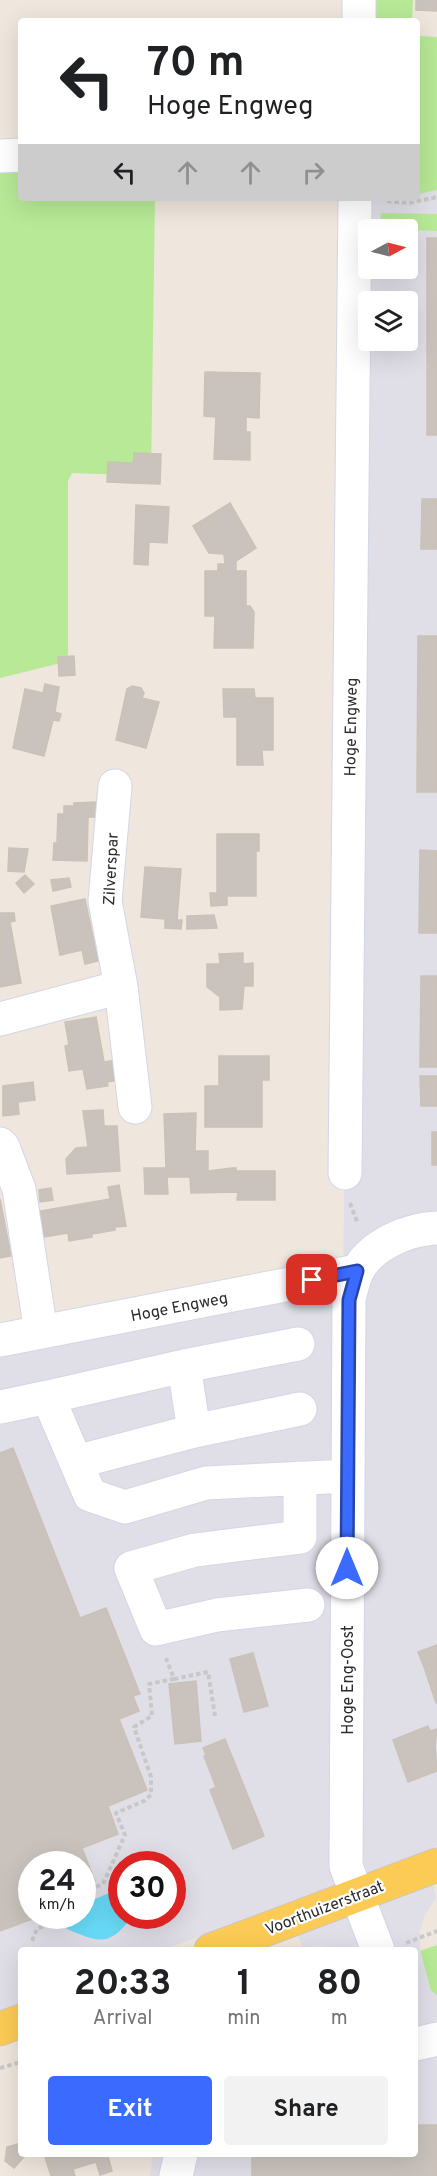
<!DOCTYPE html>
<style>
:root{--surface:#fff;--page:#f2f2f2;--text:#202124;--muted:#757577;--accent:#3a6aff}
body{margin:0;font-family:Overpass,sans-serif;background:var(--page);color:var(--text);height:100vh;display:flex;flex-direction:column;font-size:22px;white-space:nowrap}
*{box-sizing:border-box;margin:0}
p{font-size:20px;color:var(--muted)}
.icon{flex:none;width:33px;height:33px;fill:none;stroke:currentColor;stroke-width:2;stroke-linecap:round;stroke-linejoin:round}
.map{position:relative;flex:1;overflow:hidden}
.sheet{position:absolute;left:18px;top:1947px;width:400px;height:210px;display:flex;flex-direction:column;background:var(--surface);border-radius:6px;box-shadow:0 6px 24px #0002}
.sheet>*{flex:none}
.top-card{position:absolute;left:18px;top:18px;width:402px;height:183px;border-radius:6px;box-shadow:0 6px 24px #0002;background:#fff;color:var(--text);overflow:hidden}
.needle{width:39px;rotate:83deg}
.controls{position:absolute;left:358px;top:219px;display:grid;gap:12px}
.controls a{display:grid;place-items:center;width:60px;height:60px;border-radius:6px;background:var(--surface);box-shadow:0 6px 24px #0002;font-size:30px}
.speed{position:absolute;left:18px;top:1851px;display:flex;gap:12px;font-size:30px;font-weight:700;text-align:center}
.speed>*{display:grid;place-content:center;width:78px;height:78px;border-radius:50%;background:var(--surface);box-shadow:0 6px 24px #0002;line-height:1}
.speed small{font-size:15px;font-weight:400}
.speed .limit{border:9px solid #d22;background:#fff;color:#111}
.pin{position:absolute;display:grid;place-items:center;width:51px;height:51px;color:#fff;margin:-26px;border-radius:12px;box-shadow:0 3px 9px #0006}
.me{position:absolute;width:66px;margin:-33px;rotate:0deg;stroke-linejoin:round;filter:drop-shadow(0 0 4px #0008)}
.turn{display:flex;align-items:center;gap:21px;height:126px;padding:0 30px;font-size:27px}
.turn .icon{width:78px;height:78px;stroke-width:2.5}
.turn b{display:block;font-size:42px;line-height:51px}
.lanes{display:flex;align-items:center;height:57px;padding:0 30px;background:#0003;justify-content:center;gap:30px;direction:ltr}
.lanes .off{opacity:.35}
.eta{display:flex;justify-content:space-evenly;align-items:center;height:102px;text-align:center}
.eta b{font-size:36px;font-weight:700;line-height:42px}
.cta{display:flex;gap:12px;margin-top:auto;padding:12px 30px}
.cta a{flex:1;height:69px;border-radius:6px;background:var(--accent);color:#fff;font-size:24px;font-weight:700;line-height:69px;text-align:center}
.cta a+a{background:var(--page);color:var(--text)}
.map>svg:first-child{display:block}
.industrial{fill:#e0dee7;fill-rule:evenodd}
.green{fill:#b7e996}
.water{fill:#68dbf8}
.building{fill:#cac3bd;stroke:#cac2b6;stroke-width:1.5}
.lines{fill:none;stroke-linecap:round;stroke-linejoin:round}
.minor-casing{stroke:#d2d7e6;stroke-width:35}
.major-casing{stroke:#c8c8c8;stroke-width:35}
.path{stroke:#c8c8c8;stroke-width:4;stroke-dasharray:4.5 3;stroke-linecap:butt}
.minor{stroke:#fff;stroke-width:33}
.major{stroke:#fccb55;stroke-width:33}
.route-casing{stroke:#2645a6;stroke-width:15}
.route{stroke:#3a6aff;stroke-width:10}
.labels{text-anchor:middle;stroke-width:4.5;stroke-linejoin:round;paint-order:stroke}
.street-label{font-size:16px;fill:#2c2c2c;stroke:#fff}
</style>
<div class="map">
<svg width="437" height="2176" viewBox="0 0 437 2176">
<rect width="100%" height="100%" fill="#efe6dd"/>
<path class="industrial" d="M 417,47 L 437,48 L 437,1846 L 324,1889 L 430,1870 L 436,1898 L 425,1915 L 420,1930 L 420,1951 L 431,1990 L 437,1996 L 437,2176 L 150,2176 L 153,2154 L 416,2154 L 416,1950 L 337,1950 L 321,1946 L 303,1948 L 291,1921 L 318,1891 L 163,1950 L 21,1950 L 21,2004 L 0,2012 L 0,1356 L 343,1282 L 352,618 L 348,198 L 417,198 ZM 369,230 L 408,230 L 408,268 L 369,268 ZM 369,302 L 408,302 L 408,340 L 369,340 ZM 32,1864 L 82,1864 L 82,1916 L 32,1916 ZM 122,1864 L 172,1864 L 172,1916 L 122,1916 Z"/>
<path class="green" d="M 373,0 L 413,0 L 412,21 L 372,21 Z
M 417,36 L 437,37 L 437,190 L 417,194 Z
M 0,171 L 21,171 L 21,198 L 155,198 L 151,476 L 72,473 L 68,481 L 68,654 L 65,662 L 0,678 Z
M 381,213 L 437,214 L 437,231 L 380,229 Z
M 437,1945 L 437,1996 L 431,1990 L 420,1951 Z"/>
<path class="water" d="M 121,1888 L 122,1916 L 132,1916 C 110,1947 100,1943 67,1929 L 60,1916 L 82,1916 L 83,1904 Z"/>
<path class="building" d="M 416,0 L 437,0 L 437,11 L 416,10 Z
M 427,238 L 437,238 L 437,366 L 427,365 Z
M 427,367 L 437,367 L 437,435 L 427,435 Z
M 205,372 L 260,373 L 259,418 L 246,417 L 246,432 L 250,432 L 250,460 L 214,459 L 216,417 L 204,416 Z
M 134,453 L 161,454 L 160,484 L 132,483 Z
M 108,462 L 133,463 L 132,483 L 107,482 Z
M 422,499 L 437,499 L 437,549 L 421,549 Z
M 230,503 L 256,548 L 236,561 L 236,571 L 246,571 L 246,606 L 250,606 L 254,612 L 253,648 L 214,648 L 215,616 L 205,616 L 205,571 L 218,571 L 218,564 L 225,564 L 224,554 L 209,553 L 193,526 Z
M 136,505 L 169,507 L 167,543 L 149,542 L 148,565 L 134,564 Z
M 418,636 L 437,636 L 437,792 L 417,792 Z
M 74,656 L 75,675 L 59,676 L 58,657 Z
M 45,684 L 59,687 L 55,712 L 61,714 L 59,721 L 53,720 L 44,756 L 13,748 L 25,689 L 43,693 Z
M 132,686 L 141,688 L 144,693 L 142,698 L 159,702 L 146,748 L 116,740 L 127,689 Z
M 223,689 L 254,689 L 255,698 L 273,698 L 273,750 L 262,750 L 263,765 L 237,765 L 237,717 L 224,717 Z
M 96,802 L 96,817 L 88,817 L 87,861 L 53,860 L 54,843 L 57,843 L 58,814 L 64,814 L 64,806 L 74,806 L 74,803 Z
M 217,834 L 259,834 L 259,851 L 256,851 L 256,896 L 227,896 L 227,905 L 211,906 L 210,893 L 217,893 Z
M 9,848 L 28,849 L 24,872 L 8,871 Z
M 420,850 L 437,851 L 437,933 L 419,933 Z
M 145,867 L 181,869 L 177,920 L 182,920 L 181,929 L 165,928 L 165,919 L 141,917 Z
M 25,875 L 34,884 L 24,893 L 16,883 Z
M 69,878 L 71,887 L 53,891 L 51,880 Z
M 85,899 L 98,961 L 85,964 L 82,950 L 60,955 L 51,906 Z
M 0,913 L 14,913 L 15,921 L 10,922 L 21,983 L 0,987 Z
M 214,915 L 217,928 L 187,929 L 187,916 Z
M 243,953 L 243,964 L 253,963 L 253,986 L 244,986 L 242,1009 L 220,1010 L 220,997 L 207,987 L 207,964 L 220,964 L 219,954 Z
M 421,976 L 437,976 L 437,1067 L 420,1067 Z
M 96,1017 L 104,1062 L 117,1060 L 120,1080 L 107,1082 L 108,1086 L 87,1089 L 83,1069 L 69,1071 L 65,1046 L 69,1045 L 65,1022 Z
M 219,1056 L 269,1056 L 269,1080 L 262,1080 L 262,1127 L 205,1127 L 205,1086 L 219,1086 Z
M 420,1076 L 437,1076 L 437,1106 L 421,1106 Z
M 33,1082 L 35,1100 L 18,1102 L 19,1114 L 3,1116 L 3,1086 Z
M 103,1110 L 104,1126 L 117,1126 L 120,1171 L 67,1174 L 66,1159 L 76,1148 L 88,1147 L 83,1111 Z
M 196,1113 L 195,1151 L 208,1151 L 208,1171 L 232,1168 L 236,1168 L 236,1171 L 275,1171 L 275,1200 L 237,1200 L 238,1192 L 191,1193 L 190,1177 L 167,1177 L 168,1194 L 145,1194 L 144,1168 L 166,1168 L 164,1114 Z
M 432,1132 L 437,1132 L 437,1165 L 432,1165 Z
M 119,1185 L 126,1226 L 115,1227 L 115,1230 L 92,1234 L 92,1237 L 69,1241 L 68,1233 L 44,1237 L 40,1211 L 110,1199 L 108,1187 Z
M 51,1188 L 53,1200 L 40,1202 L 39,1190 Z
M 0,1199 L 11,1256 L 0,1258 Z
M 13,1448 L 80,1618 L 106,1608 L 140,1694 L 133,1696 L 139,1711 L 119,1719 L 147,1790 L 108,1806 L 118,1834 L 41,1864 L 32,1864 L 32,1916 L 40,1916 L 0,1931 L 0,1453 Z
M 437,1645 L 437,1662 L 424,1667 L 418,1652 Z
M 253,1653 L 268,1706 L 244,1712 L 230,1659 Z
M 437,1662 L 437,1703 L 436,1703 L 424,1667 Z
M 196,1681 L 201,1741 L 175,1744 L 169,1684 Z
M 428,1726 L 430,1731 L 437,1729 L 435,1745 L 437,1771 L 408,1782 L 393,1740 Z
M 225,1739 L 264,1836 L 233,1849 L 210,1790 L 216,1787 L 204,1756 L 206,1755 L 203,1748 Z
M 82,1848 L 95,1881 L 82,1886 L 82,1864 L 41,1864 Z
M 416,2125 L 437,2125 L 437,2176 L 252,2176 L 252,2154 L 416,2154 Z
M 21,2143 L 21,2154 L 25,2156 L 14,2168 L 5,2161 L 7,2147 Z
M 44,2154 L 114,2154 L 108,2156 L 112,2171 L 100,2175 L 96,2162 L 73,2169 L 75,2176 L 51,2176 Z"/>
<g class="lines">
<g class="minor-casing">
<path id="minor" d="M 359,21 L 359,0
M 0,156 L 21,155
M 121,987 L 135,1107
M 0,1019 L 121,987 L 105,901 L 115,786
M 0,1144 L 3,1147 L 19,1189 L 41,1332
M 345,1173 L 355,198
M 0,1340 L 357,1271
M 298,1344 L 184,1366 L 48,1397 L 90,1495 L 125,1507 L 206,1483 L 348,1476
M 184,1366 L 194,1431 L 300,1409
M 0,1407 L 48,1397
M 76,1462 L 194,1431
M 300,1478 L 300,1537 L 195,1550 L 131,1568 L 156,1629 L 217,1615 L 308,1605
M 378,1950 L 346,1866 L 349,1300 C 351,1291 353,1281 357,1272 C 370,1245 408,1229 437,1228
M 416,2044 L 437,2039
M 176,2176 L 181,2154"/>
</g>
<g class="major-casing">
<path id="major" d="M 211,1950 L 437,1865
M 0,2029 L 21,2021"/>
</g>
<path class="path" d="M 387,201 L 409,203 L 437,197
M 350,1203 L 358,1224
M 174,1679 L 208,1672 L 215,1716
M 82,1892 L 103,1884 L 125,1835 L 116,1813 L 144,1801 L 151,1795 L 151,1777 L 134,1727 L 152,1716 L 149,1684 L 174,1679 L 166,1658
M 32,1941 L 37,1929 L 53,1922 L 55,1916
M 406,1943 L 437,1931
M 0,2068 L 21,2062"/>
<use href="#minor" class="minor"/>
<use href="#major" class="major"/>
</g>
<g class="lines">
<g class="route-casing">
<path id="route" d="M 312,1280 L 357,1271 L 349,1300 L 347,1568"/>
</g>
<use href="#route" class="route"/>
</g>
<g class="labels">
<g class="street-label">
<text transform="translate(350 727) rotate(-89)" y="6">Hoge Engweg</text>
<text transform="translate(110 869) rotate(-87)" y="6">Zilverspar</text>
<text transform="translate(179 1306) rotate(-11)" y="6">Hoge Engweg</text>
<text transform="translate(347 1680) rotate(-90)" y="6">Hoge Eng-Oost</text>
<text transform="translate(324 1907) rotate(-21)" y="6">Voorthuizerstraat</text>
</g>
</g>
</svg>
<div class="controls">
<a><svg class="needle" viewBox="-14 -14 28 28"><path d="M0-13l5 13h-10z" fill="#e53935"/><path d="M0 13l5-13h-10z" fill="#757577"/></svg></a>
<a><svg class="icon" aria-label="layers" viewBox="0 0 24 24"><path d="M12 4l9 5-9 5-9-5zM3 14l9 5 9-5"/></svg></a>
</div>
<div class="speed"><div>24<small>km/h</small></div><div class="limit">30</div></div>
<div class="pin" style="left:312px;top:1280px;background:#d93025"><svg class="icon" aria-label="arrive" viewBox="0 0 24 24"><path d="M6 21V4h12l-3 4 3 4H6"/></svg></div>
<svg class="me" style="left:347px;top:1568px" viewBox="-20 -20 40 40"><circle r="19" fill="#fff"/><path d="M0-13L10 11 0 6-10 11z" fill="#3a6aff"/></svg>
<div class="top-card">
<div class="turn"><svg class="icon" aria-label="left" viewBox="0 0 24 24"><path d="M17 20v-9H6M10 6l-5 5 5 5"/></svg><div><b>70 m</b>Hoge Engweg</div></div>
<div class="lanes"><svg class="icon" aria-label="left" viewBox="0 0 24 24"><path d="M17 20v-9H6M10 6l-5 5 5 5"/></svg><svg class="icon off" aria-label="ahead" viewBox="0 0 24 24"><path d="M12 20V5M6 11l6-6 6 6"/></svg><svg class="icon off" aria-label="ahead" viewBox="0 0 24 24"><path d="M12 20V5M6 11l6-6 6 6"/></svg><svg class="icon off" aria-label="right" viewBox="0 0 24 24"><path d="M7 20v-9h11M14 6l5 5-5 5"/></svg></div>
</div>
<section class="sheet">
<div class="eta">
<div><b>20:33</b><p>Arrival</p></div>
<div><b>1</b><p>min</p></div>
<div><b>80</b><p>m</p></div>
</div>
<div class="cta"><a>Exit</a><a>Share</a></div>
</section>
</div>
